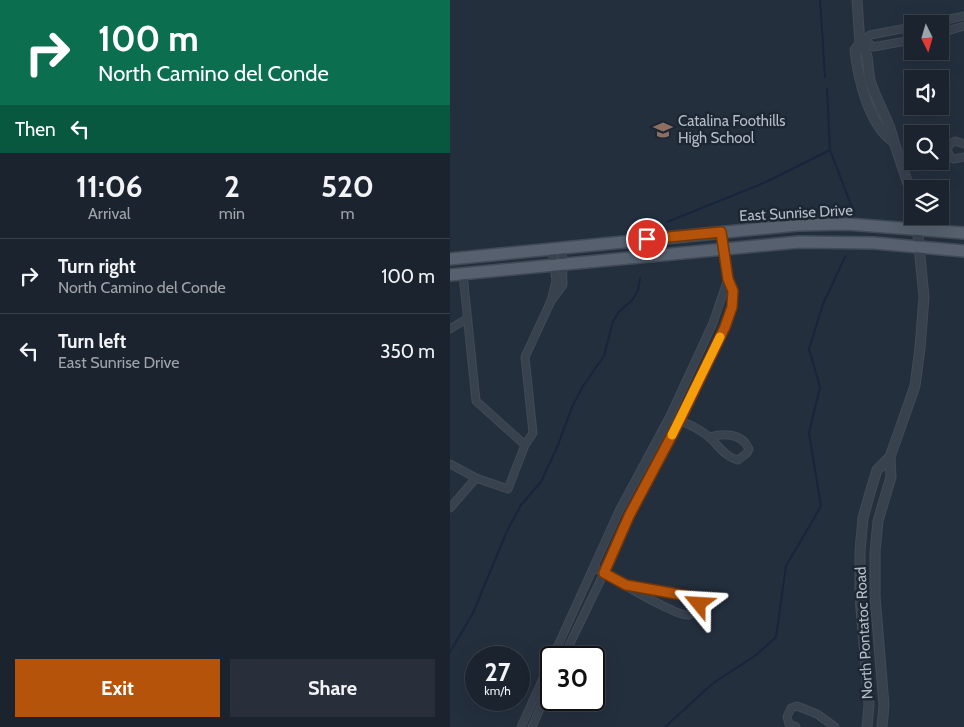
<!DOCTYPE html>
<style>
:root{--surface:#1b232e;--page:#282f3a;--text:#f1f3f6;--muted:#a0a4aa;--line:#39404a;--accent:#b45309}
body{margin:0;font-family:Cabin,sans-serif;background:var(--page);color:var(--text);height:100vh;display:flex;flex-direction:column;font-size:19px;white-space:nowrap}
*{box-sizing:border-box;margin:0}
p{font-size:16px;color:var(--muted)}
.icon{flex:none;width:28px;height:28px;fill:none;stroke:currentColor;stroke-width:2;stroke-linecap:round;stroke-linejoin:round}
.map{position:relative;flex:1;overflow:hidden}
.sheet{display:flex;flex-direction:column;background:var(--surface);width:450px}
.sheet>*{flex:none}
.guide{background:#0b6e4f;color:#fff;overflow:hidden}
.needle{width:32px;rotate:175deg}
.controls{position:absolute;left:454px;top:15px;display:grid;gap:10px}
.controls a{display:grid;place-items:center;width:45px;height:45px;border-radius:0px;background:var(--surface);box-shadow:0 5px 20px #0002,0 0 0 1px var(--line);font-size:25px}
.speed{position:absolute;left:15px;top:646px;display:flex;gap:10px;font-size:25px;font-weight:700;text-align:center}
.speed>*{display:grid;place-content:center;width:65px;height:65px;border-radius:50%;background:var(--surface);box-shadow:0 5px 20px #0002,0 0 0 1px var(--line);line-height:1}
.speed small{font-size:12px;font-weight:400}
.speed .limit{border:2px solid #111;border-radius:8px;background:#fff;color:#111}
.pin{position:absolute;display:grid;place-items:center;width:42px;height:42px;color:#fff;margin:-21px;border:2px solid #fff;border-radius:50%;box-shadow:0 1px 5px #0007}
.me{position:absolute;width:55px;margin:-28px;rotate:297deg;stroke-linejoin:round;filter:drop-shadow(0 0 4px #0008)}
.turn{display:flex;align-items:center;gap:18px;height:105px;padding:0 15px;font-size:22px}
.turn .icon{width:65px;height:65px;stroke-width:2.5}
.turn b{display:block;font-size:35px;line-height:42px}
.then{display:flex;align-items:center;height:48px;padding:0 15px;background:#0003;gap:10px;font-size:19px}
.eta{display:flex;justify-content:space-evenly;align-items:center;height:85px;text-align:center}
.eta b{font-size:30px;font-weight:700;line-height:35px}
.primary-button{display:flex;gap:10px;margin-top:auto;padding:10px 15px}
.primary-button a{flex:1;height:58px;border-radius:0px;background:var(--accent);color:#fff;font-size:20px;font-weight:700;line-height:58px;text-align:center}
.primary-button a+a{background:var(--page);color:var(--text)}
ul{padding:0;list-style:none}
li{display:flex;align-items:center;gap:15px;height:75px;padding:0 15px;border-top:1px solid var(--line)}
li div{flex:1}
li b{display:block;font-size:19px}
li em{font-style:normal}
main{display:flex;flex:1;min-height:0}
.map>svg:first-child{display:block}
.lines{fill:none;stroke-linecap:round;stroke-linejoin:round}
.stream{stroke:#17263c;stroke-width:2}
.minor-casing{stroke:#414a57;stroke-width:9}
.tertiary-casing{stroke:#414a57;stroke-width:11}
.primary-casing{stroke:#414a57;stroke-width:14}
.minor{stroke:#38414e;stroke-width:7}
.tertiary{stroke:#38414e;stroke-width:9}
.primary{stroke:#56606e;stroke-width:11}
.route-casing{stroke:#753606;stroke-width:12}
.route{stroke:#b45309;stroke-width:9}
.slow{stroke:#f59e0b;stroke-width:9}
.labels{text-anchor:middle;stroke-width:5;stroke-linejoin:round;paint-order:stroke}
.poi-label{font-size:15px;fill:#b4bcc9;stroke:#1d2633;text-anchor:start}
.street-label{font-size:15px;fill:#b4bcc9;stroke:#1d2633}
</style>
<main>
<section class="sheet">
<div class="guide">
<div class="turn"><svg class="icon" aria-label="right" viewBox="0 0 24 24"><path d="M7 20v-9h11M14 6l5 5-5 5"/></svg><div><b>100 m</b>North Camino del Conde</div></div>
<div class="then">Then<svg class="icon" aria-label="left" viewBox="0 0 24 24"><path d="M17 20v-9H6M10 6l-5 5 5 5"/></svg></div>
</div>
<div class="eta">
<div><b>11:06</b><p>Arrival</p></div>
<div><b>2</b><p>min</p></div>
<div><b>520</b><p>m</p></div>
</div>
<ul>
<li><svg class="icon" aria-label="right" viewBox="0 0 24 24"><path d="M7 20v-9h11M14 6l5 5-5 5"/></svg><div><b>Turn right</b><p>North Camino del Conde</p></div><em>100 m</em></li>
<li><svg class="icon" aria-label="left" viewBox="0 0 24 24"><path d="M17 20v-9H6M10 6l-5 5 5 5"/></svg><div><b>Turn left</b><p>East Sunrise Drive</p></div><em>350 m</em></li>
</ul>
<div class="primary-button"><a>Exit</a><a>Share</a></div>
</section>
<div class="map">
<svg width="514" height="727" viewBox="0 0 514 727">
<rect width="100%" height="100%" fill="#242f3e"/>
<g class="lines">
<path class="stream" d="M 370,0 L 375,77
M 377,89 L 380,150 L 403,210
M 217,222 L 316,182 L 380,150
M 0,652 L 23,613 L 57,531 L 71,505 L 91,482 L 108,445 L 122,407 L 133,386 L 154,356 L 163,321 L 169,312 L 183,299 L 188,290 L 190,278
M 215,727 L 262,684 L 306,655 L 326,637 L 336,566 L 371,506 L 359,433 L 370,387 L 359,349 L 373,304 L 395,257"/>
<g class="minor-casing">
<path id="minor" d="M 478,24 L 514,16
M 490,33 L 514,26
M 415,40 L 423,47 L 462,40
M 410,41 L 415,40 L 420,35 L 462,27
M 514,144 L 505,141 C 496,145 495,154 504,159 L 514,157
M 102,248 L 106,281 L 101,301 L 113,285 L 112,247
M 13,274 L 26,401 L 75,445
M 0,329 L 18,318
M 220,416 C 233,422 250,428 260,438 C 269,446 275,457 288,460 L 297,453 L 299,449 C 292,433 274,433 260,437
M 0,464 L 26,478 L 58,489 L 75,445 L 83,433 L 75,357 L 101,301
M 0,508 L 26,478
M 145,568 C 160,576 227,618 239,615 L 249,606 L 244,597 L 176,585
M 113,658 L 154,573 L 179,516 L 230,420 L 275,327 L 282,307 L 283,291 L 278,279 L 271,232
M 71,727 L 169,511 L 220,416 L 263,323 L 278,279
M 82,727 L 101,683
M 346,727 L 339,724 L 337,717 L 341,708 L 347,706 L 367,714 L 385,727"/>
</g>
<g class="tertiary-casing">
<path id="tertiary" d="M 407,0 L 410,44 C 420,53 417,67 420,80 C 426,102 440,120 444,142 C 419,126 408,78 405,50 L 410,44
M 444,142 L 462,196
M 417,727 L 419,705 L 410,596 L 410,551 L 413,518 L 420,493 L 427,470 L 440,457
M 432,727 L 434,705 L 425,596 L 425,552 L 428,521 L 441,477 L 440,457 L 465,386 L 470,348 L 474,297 L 466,216"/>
</g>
<g class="primary-casing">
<path id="primary" d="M 0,259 L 348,225 L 397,224 L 514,233
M 0,275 L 349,242 L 424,243 L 514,251"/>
</g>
<use href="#minor" class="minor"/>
<use href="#tertiary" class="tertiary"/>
<use href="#primary" class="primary"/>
</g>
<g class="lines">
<g class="route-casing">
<path id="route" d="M 197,239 L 271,232 L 278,279 L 283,291 L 282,307 L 275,327 L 230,420 L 179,516 L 154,573 L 176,585 L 244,597 L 249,604"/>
</g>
<use href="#route" class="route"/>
<path class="slow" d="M 222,435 L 270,337"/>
</g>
<defs>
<g id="school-bare" transform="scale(1.5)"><path d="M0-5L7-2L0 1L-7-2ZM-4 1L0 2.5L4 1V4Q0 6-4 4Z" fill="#8d6e63" stroke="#1d2633" stroke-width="2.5" paint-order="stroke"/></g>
</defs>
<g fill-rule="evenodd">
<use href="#school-bare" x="213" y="130"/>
</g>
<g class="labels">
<g class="poi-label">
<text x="228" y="126">Catalina Foothills<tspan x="228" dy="17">High School</tspan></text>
</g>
<g class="street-label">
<text transform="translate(346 213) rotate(-3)" y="5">East Sunrise Drive</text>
<text transform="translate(414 633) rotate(-93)" y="5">North Pontatoc Road</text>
</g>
</g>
</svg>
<div class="controls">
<a><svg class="needle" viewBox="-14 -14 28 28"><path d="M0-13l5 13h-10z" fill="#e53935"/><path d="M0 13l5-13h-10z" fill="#a0a4aa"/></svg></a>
<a><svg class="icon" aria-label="sound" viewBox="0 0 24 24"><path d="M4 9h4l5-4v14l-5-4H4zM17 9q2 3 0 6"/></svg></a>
<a><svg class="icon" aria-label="search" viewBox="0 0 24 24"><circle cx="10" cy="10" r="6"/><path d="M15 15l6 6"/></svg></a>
<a><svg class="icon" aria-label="layers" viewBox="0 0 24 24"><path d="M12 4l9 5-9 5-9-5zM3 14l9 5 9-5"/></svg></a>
</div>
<div class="speed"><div>27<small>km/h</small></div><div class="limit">30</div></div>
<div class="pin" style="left:197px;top:239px;background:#d93025"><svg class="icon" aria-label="arrive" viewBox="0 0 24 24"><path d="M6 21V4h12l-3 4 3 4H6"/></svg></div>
<svg class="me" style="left:249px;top:604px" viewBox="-20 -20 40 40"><path d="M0-17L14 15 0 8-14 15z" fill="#b45309" stroke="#fff" stroke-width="4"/></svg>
</div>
</main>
